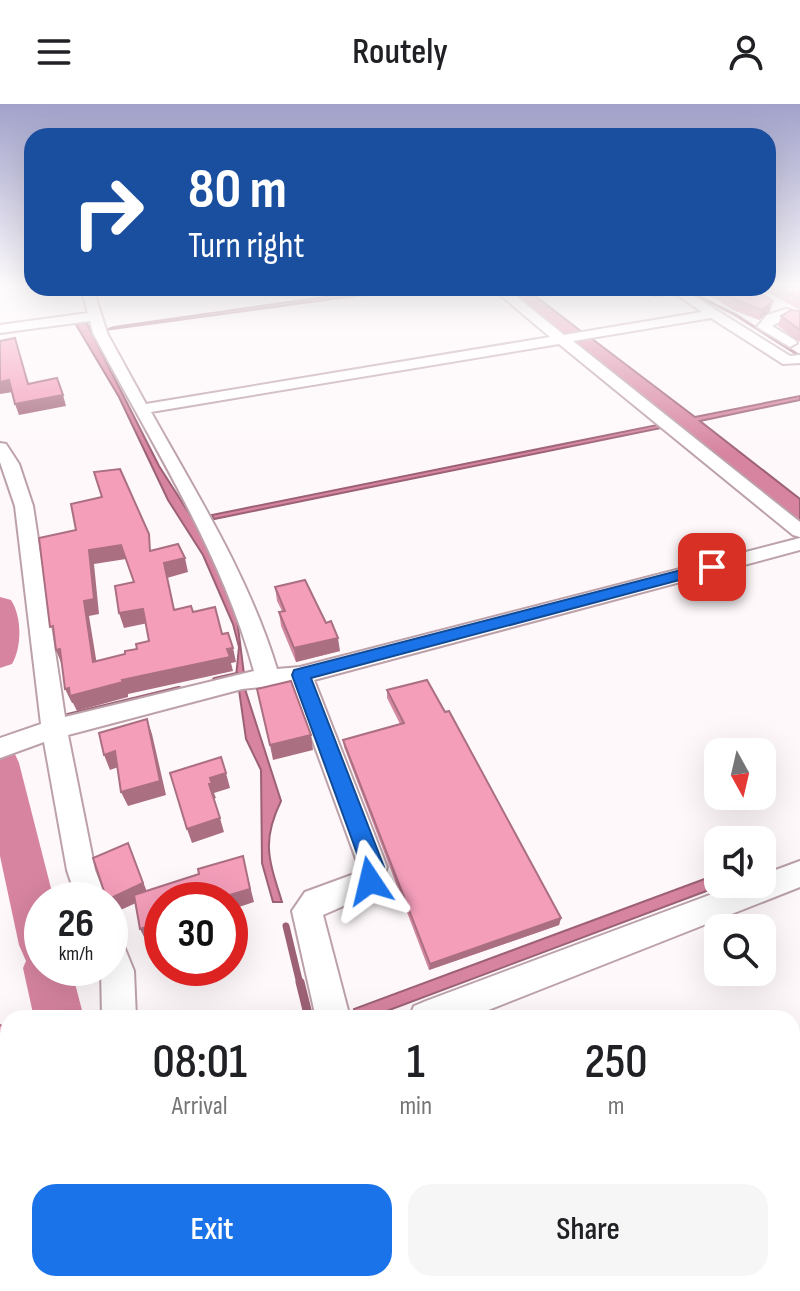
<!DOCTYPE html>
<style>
:root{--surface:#fff;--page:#f6f6f6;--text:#202124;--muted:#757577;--accent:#1a73e8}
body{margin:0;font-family:"Sofia Sans Condensed",sans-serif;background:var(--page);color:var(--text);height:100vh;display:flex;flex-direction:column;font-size:30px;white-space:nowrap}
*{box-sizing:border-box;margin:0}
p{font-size:26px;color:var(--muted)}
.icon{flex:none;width:44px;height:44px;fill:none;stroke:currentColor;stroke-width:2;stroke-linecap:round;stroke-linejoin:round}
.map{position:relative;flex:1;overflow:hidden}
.panel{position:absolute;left:0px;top:906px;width:800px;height:282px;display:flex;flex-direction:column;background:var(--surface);border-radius:24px 24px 0 0;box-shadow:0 8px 32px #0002}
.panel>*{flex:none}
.guide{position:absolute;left:24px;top:24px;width:752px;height:168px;border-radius:24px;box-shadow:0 8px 32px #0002;background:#1a4fa0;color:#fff;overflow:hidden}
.needle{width:52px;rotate:172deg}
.fabs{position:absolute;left:704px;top:634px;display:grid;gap:16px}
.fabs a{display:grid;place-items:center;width:72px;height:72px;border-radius:16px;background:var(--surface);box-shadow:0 8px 32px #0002;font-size:40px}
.speed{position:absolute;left:24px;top:778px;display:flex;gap:16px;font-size:40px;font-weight:700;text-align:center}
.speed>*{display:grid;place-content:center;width:104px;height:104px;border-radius:50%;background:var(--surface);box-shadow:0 8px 32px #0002;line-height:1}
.speed small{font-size:20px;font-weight:400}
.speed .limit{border:12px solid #d22;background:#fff;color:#111}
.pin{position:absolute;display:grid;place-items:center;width:68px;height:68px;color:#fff;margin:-34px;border-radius:16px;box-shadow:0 4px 12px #0006}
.me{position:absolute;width:88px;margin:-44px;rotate:350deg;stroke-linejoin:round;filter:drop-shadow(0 0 6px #0008)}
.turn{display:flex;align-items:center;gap:28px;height:168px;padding:0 32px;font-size:36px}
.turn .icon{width:104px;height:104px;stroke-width:2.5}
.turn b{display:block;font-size:56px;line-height:68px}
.eta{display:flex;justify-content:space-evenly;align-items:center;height:136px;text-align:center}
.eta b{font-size:48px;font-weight:600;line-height:56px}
.button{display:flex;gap:16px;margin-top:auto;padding:16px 32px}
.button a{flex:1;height:92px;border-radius:24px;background:var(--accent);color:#fff;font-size:32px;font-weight:600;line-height:92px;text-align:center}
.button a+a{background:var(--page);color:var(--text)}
header{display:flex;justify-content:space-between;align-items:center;height:104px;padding:0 32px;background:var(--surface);font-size:36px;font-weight:600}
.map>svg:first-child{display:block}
.water{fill:#d784a0;stroke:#9d6175;stroke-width:2}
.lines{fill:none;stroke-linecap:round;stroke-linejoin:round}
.stream-far3{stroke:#9d6175;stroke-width:3}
.stream-far2{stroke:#9d6175;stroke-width:6}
.stream-far1{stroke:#9d6175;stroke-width:7}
.stream{stroke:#9d6175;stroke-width:9}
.river{fill:#d784a0;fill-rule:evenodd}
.minor-casing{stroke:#bca1a9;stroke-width:4}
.highway-casing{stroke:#ac6c82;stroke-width:4}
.minor{fill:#fff;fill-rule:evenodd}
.highway{fill:#fd9fbf;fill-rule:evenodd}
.wall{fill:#d288a0}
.shaded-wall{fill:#ab6f82}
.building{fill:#f49eba;stroke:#ab6f82;stroke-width:2;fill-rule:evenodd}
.route{fill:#1a73e8;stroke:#114b97;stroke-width:2}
</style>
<header><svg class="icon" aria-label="menu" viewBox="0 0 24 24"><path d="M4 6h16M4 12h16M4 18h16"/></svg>Routely<svg class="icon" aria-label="person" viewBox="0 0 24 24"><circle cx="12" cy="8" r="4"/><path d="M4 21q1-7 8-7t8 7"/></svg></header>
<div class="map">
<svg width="800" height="1187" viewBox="0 0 800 1187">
<rect width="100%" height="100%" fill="#fef8fa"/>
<path class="water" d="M 387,184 L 413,184 L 105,226 L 114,223 Z
M 506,184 L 525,184 L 582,228 L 563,230 Z
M 85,216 L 159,362 L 203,431 L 237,515 L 244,570 L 236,573 L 239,543 L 233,520 L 203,451 L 168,396 L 119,293 L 75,219 Z
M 591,234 L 695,313 L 800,292 L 800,296 L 700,317 L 800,395 L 800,418 L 575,238 Z
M 657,321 L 661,324 L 214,415 L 212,411 Z
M 245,585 L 281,697 C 261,738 269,756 282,798 L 273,798 L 262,759 L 261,666 L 246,635 L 239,586 Z
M 718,770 L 718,780 L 725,780 L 368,914 L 357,914 L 354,905 Z"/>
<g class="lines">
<path class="stream-far3" d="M 682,184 L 734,210 L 800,252"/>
<path class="stream-far2" d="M 215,576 L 237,571
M 68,612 L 179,585"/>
<path class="stream-far1" d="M 286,822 L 300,880"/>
<path class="stream" d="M 300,878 L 309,914"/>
<path class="river" d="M 0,493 L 11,496 C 22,513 22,543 12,560 L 0,564 Z
M 0,644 L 14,648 L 19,659 L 54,796 L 42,796 L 42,864 L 71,864 L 84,914 L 34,914 L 23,864 L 26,857 L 19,841 L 0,752 Z
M 52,1180 L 114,1180 L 113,1187 L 51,1187 Z"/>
<g class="minor-casing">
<path id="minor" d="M 81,184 L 93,184 L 107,229 L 146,300 L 550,233 L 492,184 L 506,184 L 564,231 L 702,208 L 667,184 L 681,184 L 790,252 L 800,251 L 800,259 L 783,260 L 711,214 L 573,237 L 800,418 L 800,433 L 793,431 L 559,240 L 151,308 C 198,392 249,473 277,565 L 300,563 L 800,434 L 800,446 L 314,576 L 387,763 L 380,786 L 323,811 L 350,914 L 316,914 L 292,807 L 305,788 L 357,769 L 359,763 L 292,580 L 242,585 L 68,631 L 95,766 L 107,796 L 77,796 L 67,766 L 44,638 L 0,654 L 0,634 L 41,620 L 15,402 L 0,358 L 0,339 L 6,340 L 19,360 L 33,402 L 65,613 L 254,567 C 221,447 151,339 93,229 L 90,217 L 0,229 L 0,221 L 88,209 Z
M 786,205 L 791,206 L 791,212 L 772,222 L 795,236 L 797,239 L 790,243 L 757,223 L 767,211 Z
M 800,757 L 800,783 L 468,914 L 409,914 L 414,902 L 426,897 L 739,780 L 762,780 L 762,771 Z
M 110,831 L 121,835 L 134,867 L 136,914 L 102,914 L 101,864 L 110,864 Z
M 15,1180 L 55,1180 L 55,1187 L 13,1187 Z
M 111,1180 L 174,1180 L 175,1187 L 110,1187 Z"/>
</g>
<g class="highway-casing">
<path id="highway" d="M 0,922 L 8,925 L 8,1063 L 0,1066 Z"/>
</g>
<use href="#minor" class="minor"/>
<use href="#highway" class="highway"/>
</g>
<path class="wall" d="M 768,183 L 800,183 L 800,206 L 759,184 L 768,184 Z
M 640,184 L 673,184 L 672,191 L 652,193 Z
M 689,184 L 752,184 L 770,207 L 759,216 L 733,206 L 716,195 Z
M 800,207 L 800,238 L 778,222 L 781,212 Z
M 275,483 L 340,547 L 296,558 L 281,522 L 279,508 L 282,507 L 277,497 Z
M 387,586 L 445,608 L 561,814 L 559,821 L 429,866 L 344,643 L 343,636 L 400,620 L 387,594 Z"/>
<path class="shaded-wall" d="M 655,184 L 673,184 L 672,191 L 652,193 Z
M 773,197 L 770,207 L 759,216 L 762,206 Z
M 9,276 L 13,288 L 0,290 L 0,278 Z
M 63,291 L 66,302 L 19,311 L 15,300 Z
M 121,441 L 126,455 L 94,460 L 99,510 L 89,512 L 99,573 L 93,558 L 84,497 L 89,446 Z
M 185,454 L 188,468 L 167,474 L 178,520 L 164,459 Z
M 143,505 L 148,519 L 124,524 L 119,509 Z
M 338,534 L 340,547 L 296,558 L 294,544 Z
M 233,544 L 236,558 L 231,559 L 233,567 L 128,590 L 128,593 L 77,607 L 73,599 L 72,599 L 65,585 L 122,576 Z
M 60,545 L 62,561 L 56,546 Z
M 147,615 L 152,630 L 166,691 L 128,702 L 121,688 Z
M 311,631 L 313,646 L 273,656 L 270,641 Z
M 115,647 L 121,662 L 110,666 L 104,651 Z
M 226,669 L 230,684 L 214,689 L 216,694 L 213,695 L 209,680 L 210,674 Z
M 220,714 L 224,728 L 192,739 L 187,725 Z
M 128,739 L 149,793 L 114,809 L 110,801 L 110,796 L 107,796 Z
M 246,766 L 254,798 L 230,806 L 230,796 L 213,796 Z
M 561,814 L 559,821 L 429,866 L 430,860 Z
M 162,818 L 162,834 L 147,839 L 140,825 Z"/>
<path class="building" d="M 778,183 L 800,183 L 800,195 Z
M 715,184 L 752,184 L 773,197 L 762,206 L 736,196 Z
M 791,206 L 800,207 L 800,226 L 781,212 Z
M 15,234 L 28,280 L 57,274 L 63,291 L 15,300 L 9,276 L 0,278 L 0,237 Z
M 120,365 L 149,430 L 150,447 L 178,440 L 185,454 L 164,459 L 174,506 L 191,502 L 193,508 L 215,503 L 222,530 L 228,529 L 233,544 L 227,545 L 230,553 L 122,576 L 123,578 L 70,592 L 69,584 L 65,585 L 60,545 L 56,546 L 53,522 L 50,523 L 39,434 L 76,426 L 71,400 L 102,393 L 94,368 ZM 121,441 L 134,478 L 115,482 L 119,509 L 143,505 L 149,537 L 136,540 L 137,545 L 125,547 L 125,550 L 93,558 L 84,497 L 94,495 L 89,446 Z
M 305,476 L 326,519 L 331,517 L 338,534 L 294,544 L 279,508 L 285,507 L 275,483 Z
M 427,576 L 445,608 L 449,607 L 561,814 L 430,860 L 343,636 L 404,619 L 387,586 Z
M 291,577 L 311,631 L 270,641 L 257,585 Z
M 147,615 L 160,677 L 121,688 L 115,647 L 104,651 L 99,629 Z
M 221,653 L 226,669 L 210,674 L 212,680 L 209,680 L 220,714 L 187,725 L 170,669 Z
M 128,739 L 143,779 L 107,796 L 93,754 Z
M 243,752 L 250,785 L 213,796 L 162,796 L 162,818 L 140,825 L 134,791 L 199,770 L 198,765 Z
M 289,907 L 291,914 L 268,914 Z"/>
<linearGradient id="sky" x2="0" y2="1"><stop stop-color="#a1a1cb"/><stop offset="0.52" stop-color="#fffcfd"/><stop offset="1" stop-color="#fffcfd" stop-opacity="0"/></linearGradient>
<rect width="800" height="349" fill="url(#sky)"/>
<path class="route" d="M 712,458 L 717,460 L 717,466 L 311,574 L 384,763 L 378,784 L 370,787 L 363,784 L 359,777 L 362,763 L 292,571 L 294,566 Z"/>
</svg>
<div class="fabs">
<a><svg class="needle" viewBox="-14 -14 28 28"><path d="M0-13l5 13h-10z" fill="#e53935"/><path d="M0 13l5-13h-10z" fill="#757577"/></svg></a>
<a><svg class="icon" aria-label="sound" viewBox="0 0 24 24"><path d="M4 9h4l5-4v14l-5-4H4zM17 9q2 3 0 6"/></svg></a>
<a><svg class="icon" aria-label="search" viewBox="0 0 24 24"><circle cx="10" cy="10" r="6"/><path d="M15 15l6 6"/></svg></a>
</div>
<div class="speed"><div>26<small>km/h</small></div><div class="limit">30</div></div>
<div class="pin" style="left:712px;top:463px;background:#d93025"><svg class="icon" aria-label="arrive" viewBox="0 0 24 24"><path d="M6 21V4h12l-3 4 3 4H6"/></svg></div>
<svg class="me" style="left:370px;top:777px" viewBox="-20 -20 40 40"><path d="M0-17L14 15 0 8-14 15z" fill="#1a73e8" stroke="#fff" stroke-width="4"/></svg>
<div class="guide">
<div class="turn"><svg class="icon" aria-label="right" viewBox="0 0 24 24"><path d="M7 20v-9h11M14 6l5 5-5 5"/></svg><div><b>80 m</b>Turn right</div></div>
</div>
<section class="panel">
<div class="eta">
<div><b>08:01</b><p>Arrival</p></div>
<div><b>1</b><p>min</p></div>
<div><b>250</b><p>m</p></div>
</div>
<div class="button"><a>Exit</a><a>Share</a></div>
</section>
</div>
